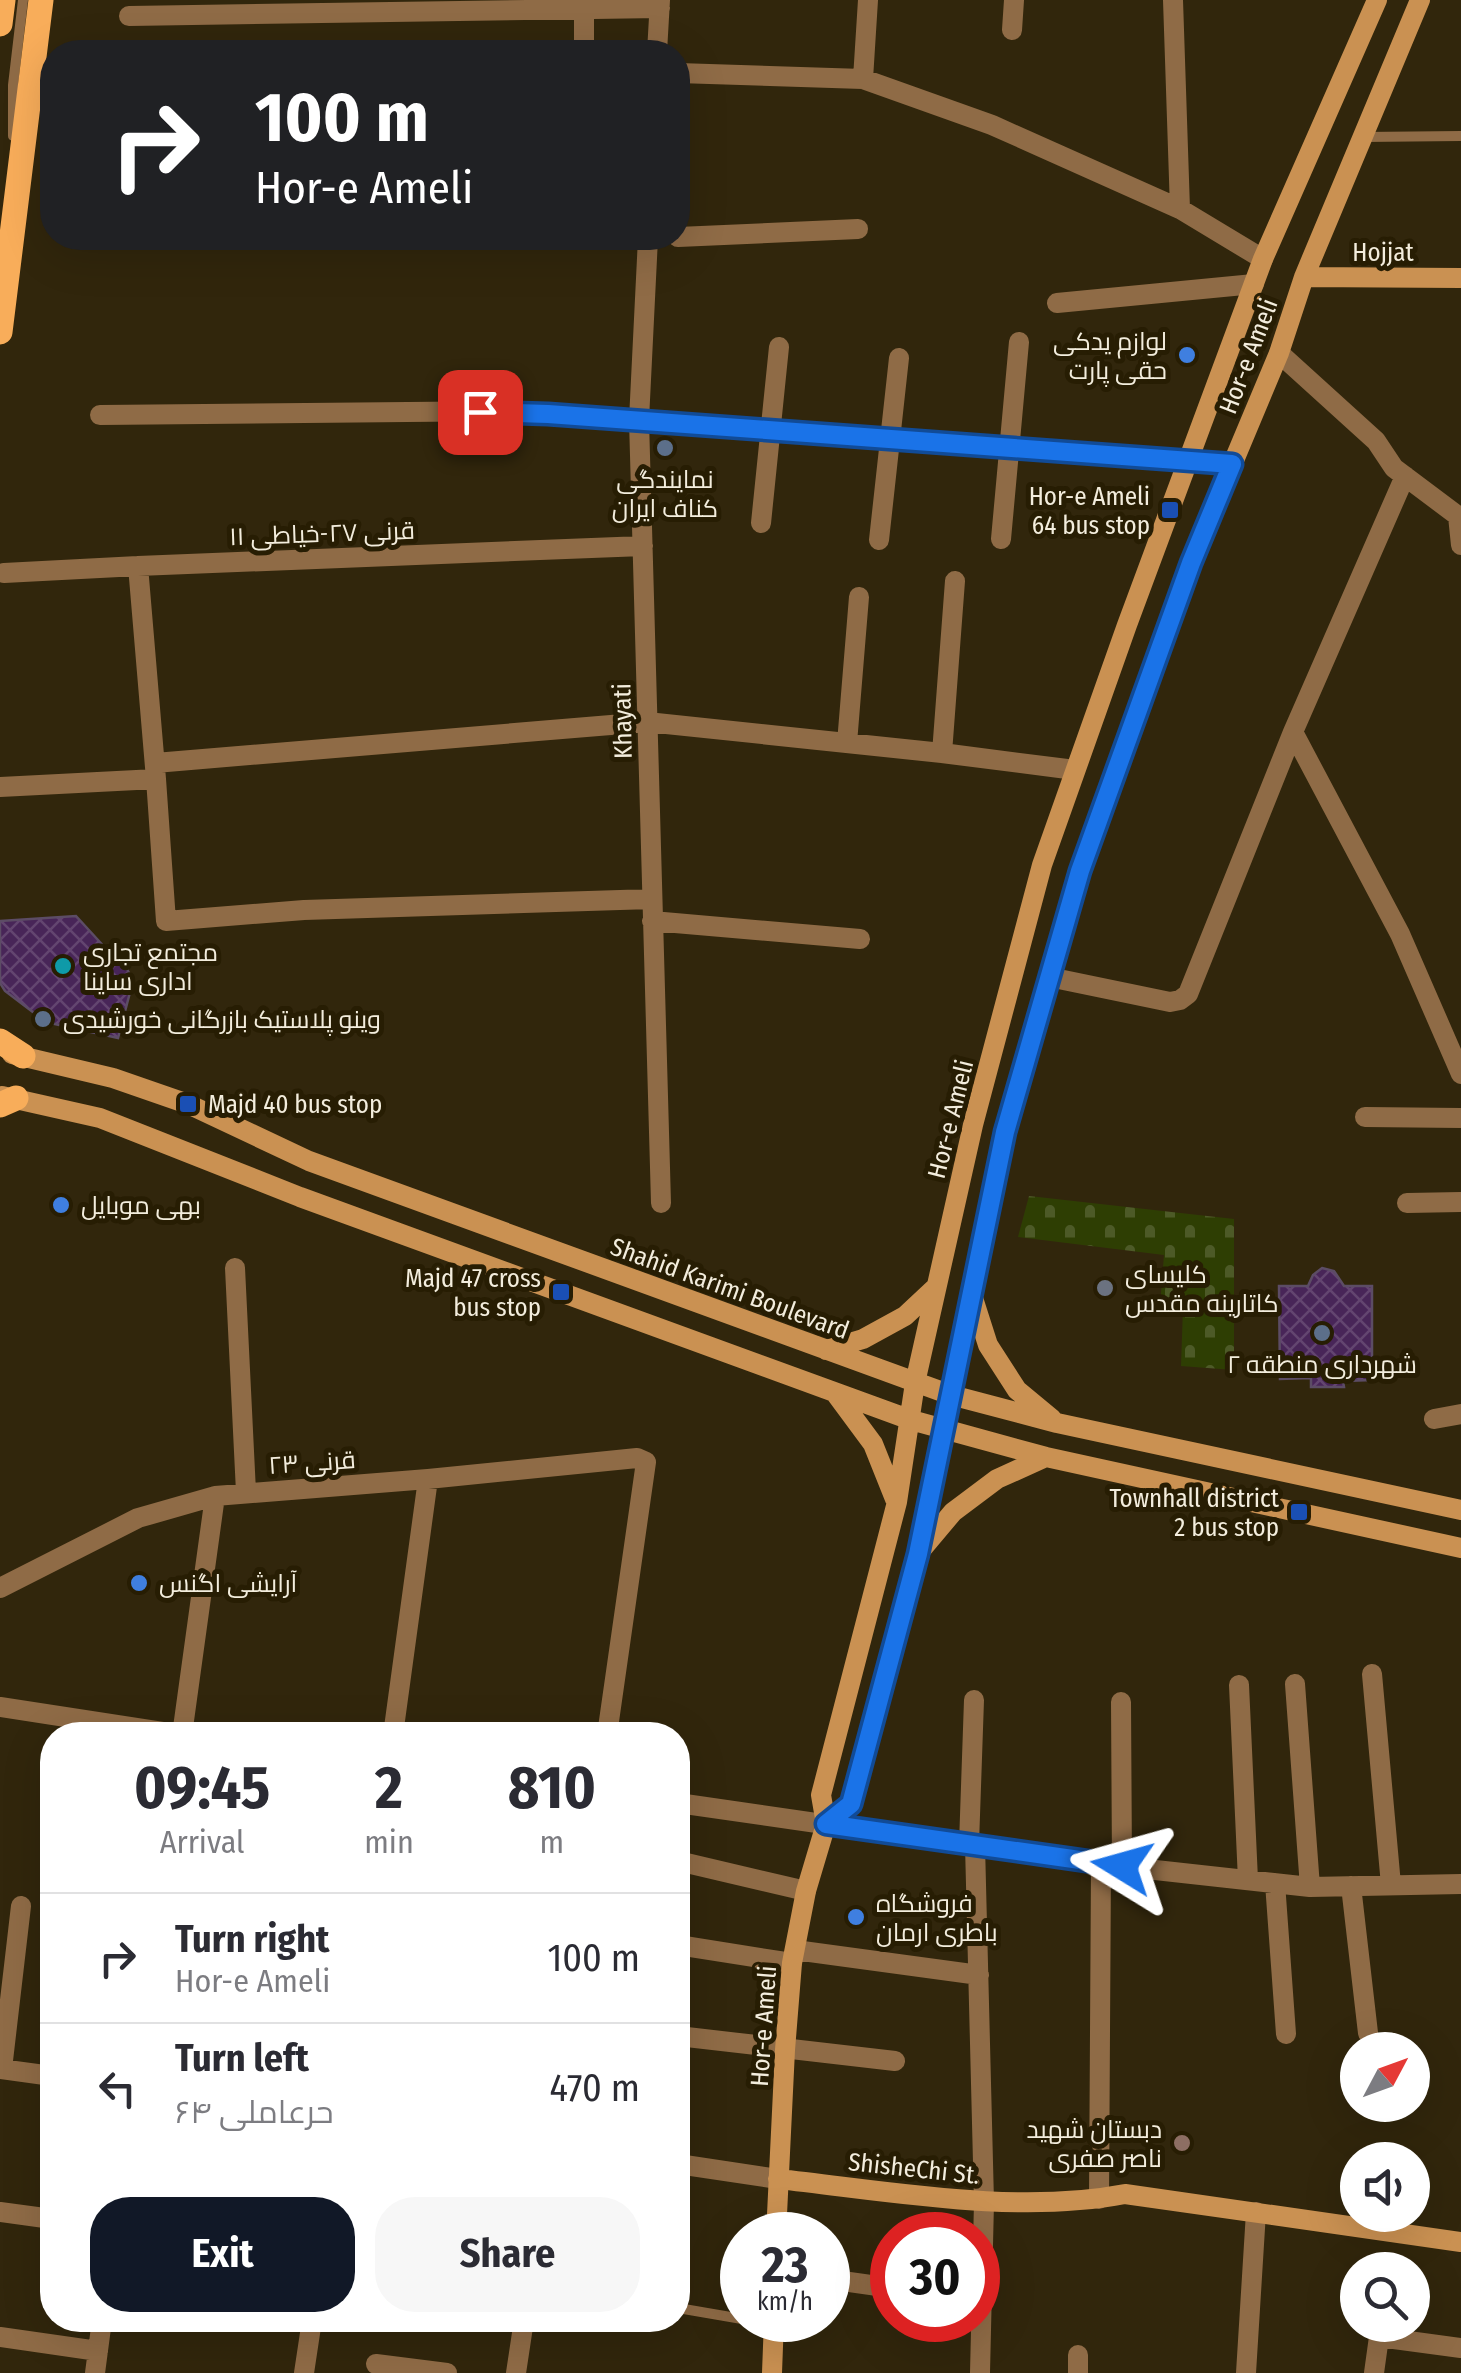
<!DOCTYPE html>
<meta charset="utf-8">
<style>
:root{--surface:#fff;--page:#f7f7f7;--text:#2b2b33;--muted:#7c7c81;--line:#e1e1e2;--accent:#111827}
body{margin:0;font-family:"Fira Sans Condensed",Cairo,sans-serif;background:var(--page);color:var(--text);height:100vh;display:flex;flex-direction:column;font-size:38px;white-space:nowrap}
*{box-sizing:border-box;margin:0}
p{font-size:32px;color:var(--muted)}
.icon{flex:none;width:55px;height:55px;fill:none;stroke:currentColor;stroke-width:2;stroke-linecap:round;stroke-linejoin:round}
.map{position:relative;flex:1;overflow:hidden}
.drawer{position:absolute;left:40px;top:1722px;width:650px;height:610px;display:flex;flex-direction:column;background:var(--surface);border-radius:40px;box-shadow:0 10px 40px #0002}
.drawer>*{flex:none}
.banner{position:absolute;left:40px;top:40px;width:650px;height:210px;border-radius:40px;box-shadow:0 10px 40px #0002;background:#202124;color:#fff;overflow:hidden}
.needle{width:65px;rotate:49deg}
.tools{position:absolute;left:1340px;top:2032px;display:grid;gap:20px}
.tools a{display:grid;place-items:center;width:90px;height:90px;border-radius:50%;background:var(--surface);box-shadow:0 10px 40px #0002;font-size:50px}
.speed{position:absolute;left:720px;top:2212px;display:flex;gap:20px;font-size:50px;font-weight:700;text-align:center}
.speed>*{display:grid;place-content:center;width:130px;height:130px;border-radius:50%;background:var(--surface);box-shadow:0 10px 40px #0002;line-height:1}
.speed small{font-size:25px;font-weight:400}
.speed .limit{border:15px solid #d22;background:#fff;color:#111}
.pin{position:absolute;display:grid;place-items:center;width:85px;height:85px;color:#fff;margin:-42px;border-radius:20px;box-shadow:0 5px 15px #0006}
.me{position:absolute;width:110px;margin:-55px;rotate:278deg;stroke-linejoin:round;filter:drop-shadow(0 0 8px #0008)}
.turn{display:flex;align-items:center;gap:35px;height:210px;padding:0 50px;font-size:45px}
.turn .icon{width:130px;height:130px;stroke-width:2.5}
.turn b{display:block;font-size:70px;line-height:85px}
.eta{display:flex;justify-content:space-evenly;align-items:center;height:170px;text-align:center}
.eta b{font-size:60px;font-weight:700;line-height:70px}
.button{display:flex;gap:20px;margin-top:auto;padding:20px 50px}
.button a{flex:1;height:115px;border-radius:40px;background:var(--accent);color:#fff;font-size:40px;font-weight:700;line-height:115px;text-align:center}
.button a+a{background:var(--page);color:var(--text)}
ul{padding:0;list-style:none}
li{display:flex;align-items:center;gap:30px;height:130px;padding:0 50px;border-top:2px solid var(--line)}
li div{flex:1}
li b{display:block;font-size:38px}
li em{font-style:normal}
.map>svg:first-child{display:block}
.cemetery{fill:url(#cemetery-stones)}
.building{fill:url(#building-cross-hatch);stroke:#5c4c65;stroke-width:2.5}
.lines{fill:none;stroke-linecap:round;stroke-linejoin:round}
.lane{stroke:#8f6b46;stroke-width:10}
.street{stroke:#8f6b46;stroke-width:20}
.secondary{stroke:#ca9152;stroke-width:20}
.primary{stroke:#f8ad5a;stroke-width:25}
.route-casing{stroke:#114b97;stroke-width:25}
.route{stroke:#1a73e8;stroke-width:18}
.shop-dot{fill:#3f7fe0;stroke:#271d03;stroke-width:4}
.service-dot{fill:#5c6f8a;stroke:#271d03;stroke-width:4}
.transit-dot{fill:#1a4fb4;stroke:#271d03;stroke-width:4}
.culture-dot{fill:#0f9aa8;stroke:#271d03;stroke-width:4}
.worship-dot{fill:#6b7280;stroke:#271d03;stroke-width:4}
.education-dot{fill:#8d6e63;stroke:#271d03;stroke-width:4}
.labels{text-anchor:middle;stroke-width:10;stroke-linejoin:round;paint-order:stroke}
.street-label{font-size:25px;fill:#f3eddd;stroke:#271d03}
.poi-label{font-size:25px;fill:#f3eddd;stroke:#271d03;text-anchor:start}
</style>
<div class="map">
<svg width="1461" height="2373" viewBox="0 0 1461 2373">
<defs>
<pattern id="cemetery-stones" width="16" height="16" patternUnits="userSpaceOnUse" patternTransform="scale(2.5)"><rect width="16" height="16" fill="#2e3e03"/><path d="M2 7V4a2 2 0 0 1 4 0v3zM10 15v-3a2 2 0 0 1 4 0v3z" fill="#4d5a27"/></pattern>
<pattern id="building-cross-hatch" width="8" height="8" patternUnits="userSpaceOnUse" patternTransform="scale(2.5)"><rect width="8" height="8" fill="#482558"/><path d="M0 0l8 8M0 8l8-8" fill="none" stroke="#634570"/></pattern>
</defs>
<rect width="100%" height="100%" fill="#31260c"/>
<path class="cemetery" d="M 1029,1196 L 1234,1219 L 1234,1370 L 1181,1366 L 1183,1308 L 1160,1306 L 1164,1255 L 1018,1237 Z"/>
<path class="building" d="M 76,916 L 109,952 L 117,949 L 133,981 L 118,1038 L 46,1022 L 5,991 L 0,983 L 0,921 Z
M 1322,1268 L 1334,1271 L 1344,1286 L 1372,1286 L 1372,1380 L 1343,1381 L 1344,1387 L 1311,1387 L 1311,1378 L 1280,1379 L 1279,1286 L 1308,1286 L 1313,1275 Z"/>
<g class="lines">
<path class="lane" d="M 13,136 L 13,85 L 23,0
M 1363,137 L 1461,136
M 678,2308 L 742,2319
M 748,2320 L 774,2324"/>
<path class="street" d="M 584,0 L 584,52
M 1173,0 L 1180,209
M 129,16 L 660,8
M 1012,30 L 1014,0
M 657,52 L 660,0
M 678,73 L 863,79 L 992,125 L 1180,209 L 1263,259
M 863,79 L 868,0
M 678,237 L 858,229
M 110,238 L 654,238
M 648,238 L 639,420 L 661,1203
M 1057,303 L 1254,284
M 1279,353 L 1376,441 L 1394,468 L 1458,516
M 100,415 L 518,411 L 1232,464
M 1458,516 L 1461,545
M 761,523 L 779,347
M 1001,539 L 1019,342
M 879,540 L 899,358
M 138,566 L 156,779 L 166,921 L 304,910 L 652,899
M 4,573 L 138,566 L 643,546
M 1293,732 L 1400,934 L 1461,1074
M 847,743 L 859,597
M 942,753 L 955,581
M 155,763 L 647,722 L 942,753 L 1075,770
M 0,787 L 156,779
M 652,921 L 860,939
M 1049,977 L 1170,1002 L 1180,1000 L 1188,994 L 1293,732 L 1405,476
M 1365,1117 L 1461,1118
M 1407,1203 L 1461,1202
M 235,1268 L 246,1492
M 1434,1419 L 1461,1414
M 0,1588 L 138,1518 L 215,1496 L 428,1479 L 637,1458 L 646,1462 L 607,1735
M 1372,1674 L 1391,1885
M 1295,1684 L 1310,1887
M 1239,1685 L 1248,1880
M 1121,1702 L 1122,1866
M 0,1707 L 182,1735 L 215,1496
M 393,1735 L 428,1479
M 678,1803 L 1101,1864 L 1310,1887 L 1461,1884
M 969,1844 L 974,1700
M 975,1845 L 984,2202 L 980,2373
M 678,1861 L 806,1891
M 1275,1883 L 1286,2034
M 1351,1886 L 1368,2033
M 678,1945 L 792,1963
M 795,1950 L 979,1975
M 678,2036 L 895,2061
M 0,2069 L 52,2076
M 2,2069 L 21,1906
M 678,2164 L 778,2179
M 1099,2199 L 1101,1864
M 0,2212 L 52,2219
M 828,2279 L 892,2288
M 0,2337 L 98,2351
M 1078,2355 L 1078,2373
M 376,2364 L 447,2373
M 95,2373 L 102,2320
M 304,2373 L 312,2320
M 516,2373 L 524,2320
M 1246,2373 L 1256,2212
M 1374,2373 L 1379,2337 L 1461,2348"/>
<path class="secondary" d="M 1304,277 L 1461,278
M 12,1054 L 113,1078 L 188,1104 L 309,1161 L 951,1395 L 1057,1423 L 1461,1510
M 2,1096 L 100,1118 L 300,1197 L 911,1420 L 1046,1457 L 1461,1548
M 972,1295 L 988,1345 L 1017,1390 L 1052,1419
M 826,1350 L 863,1339 L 905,1316 L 936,1287
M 836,1394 L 873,1444 L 895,1499
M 921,1550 L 953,1512 L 997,1479 L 1046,1457
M 826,1824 L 851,1804 L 918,1553 L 1005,1132 L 1080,871 L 1191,563 L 1279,353 L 1304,277 L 1420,0
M 778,2179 C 889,2191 1016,2215 1125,2194 L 1461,2242
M 776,2235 L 785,2050 L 792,1963 L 806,1891 L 826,1824 L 821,1795 L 897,1502 L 915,1383 L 973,1125 L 1042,865 L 1127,625 L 1263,259 L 1377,0
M 772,2373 L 774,2320"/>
<path class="primary" d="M 0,24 L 3,0
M 0,332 L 41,0
M 0,1041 L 23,1056
M 0,1105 L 16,1098"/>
</g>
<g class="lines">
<g class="route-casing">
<path id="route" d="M 480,412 L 548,414 L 1232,464 L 1191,563 L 1080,871 L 1005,1132 L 918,1554 L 851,1804 L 826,1824 L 1122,1866"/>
</g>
<use href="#route" class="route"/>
</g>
<g class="shop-dot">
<circle cx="1187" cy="355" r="10"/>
<circle cx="61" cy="1205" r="10"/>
<circle cx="139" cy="1583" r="10"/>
<circle cx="856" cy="1917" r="10"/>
</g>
<g class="service-dot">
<circle cx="665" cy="448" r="10"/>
<circle cx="43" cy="1019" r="10"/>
<circle cx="1322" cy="1333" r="10"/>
</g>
<g class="transit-dot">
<rect x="1160" y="500" width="20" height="20" rx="5"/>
<rect x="178" y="1094" width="20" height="20" rx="5"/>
<rect x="551" y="1282" width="20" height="20" rx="5"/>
<rect x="1289" y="1502" width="20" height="20" rx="5"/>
</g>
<circle class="culture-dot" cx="63" cy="966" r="10"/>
<circle class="worship-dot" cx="1105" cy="1288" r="10"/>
<circle class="education-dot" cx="1182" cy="2143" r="10"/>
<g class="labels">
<g class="street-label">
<text x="1383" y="261">Hojjat</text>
<text transform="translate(1248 356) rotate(-69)" y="9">Hor-e Ameli</text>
<text transform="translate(322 533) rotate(-2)" y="9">قرنی ۲۷-خیاطی ۱۱</text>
<text transform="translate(622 721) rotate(-91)" y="9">Khayati</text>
<text transform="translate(950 1119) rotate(-76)" y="9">Hor-e Ameli</text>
<text transform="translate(730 1288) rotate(20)" y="9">Shahid Karimi Boulevard</text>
<text transform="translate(312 1462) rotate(-4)" y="9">قرنی ۲۳</text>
<text transform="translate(763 2026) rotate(-86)" y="9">Hor-e Ameli</text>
<text transform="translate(914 2168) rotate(6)" y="9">ShisheChi St.</text>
</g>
<g class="poi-label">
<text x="1167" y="350" text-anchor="end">لوازم یدکی<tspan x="1167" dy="29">حقی پارت</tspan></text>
<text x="665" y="488" text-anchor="middle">نمایندگی<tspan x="665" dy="29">کناف ایران</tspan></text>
<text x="1150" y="505" text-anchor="end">Hor-e Ameli<tspan x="1150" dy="29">64 bus stop</tspan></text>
<text x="83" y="961">مجتمع تجاری<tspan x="83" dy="29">اداری ساینا</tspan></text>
<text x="63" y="1028">وینو پلاستیک بازرگانی خورشیدی</text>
<text x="208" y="1113">Majd 40 bus stop</text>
<text x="81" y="1214">بهی موبایل</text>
<text x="1125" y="1283">کلیسای<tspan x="1125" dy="29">کاتارینه مقدس</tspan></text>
<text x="541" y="1287" text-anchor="end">Majd 47 cross<tspan x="541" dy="29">bus stop</tspan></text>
<text x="1322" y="1373" text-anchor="middle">شهرداری منطقه ۲</text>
<text x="1279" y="1507" text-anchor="end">Townhall district<tspan x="1279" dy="29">2 bus stop</tspan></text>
<text x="159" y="1592">آرایشی اگنس</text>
<text x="876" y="1912">فروشگاه<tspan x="876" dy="29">باطری ارمان</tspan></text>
<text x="1162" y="2138" text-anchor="end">دبستان شهید<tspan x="1162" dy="29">ناصر صفری</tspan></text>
</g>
</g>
</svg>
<div class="tools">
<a><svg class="needle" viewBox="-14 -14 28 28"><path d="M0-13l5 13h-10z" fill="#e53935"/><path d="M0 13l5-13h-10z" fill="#7c7c81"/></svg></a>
<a><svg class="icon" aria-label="sound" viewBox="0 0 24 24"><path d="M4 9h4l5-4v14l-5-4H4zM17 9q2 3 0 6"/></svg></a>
<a><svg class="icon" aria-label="search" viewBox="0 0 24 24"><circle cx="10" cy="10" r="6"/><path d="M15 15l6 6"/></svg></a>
</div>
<div class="speed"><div>23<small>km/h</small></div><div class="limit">30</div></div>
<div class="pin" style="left:480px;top:412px;background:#d93025"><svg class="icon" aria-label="arrive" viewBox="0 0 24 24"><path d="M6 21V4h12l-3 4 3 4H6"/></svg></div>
<svg class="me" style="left:1122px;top:1866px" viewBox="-20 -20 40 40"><path d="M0-17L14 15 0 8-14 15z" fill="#1a73e8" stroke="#fff" stroke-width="4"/></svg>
<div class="banner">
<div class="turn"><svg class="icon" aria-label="right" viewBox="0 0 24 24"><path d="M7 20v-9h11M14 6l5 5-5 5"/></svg><div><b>100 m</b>Hor-e Ameli</div></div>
</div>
<section class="drawer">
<div class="eta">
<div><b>09:45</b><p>Arrival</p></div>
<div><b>2</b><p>min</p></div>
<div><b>810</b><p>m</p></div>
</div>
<ul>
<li><svg class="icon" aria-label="right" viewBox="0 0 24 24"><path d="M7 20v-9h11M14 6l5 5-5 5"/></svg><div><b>Turn right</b><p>Hor-e Ameli</p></div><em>100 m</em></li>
<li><svg class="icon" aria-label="left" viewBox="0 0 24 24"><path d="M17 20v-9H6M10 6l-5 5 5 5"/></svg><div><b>Turn left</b><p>حرعاملی ۶۴</p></div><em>470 m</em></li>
</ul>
<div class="button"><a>Exit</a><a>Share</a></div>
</section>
</div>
